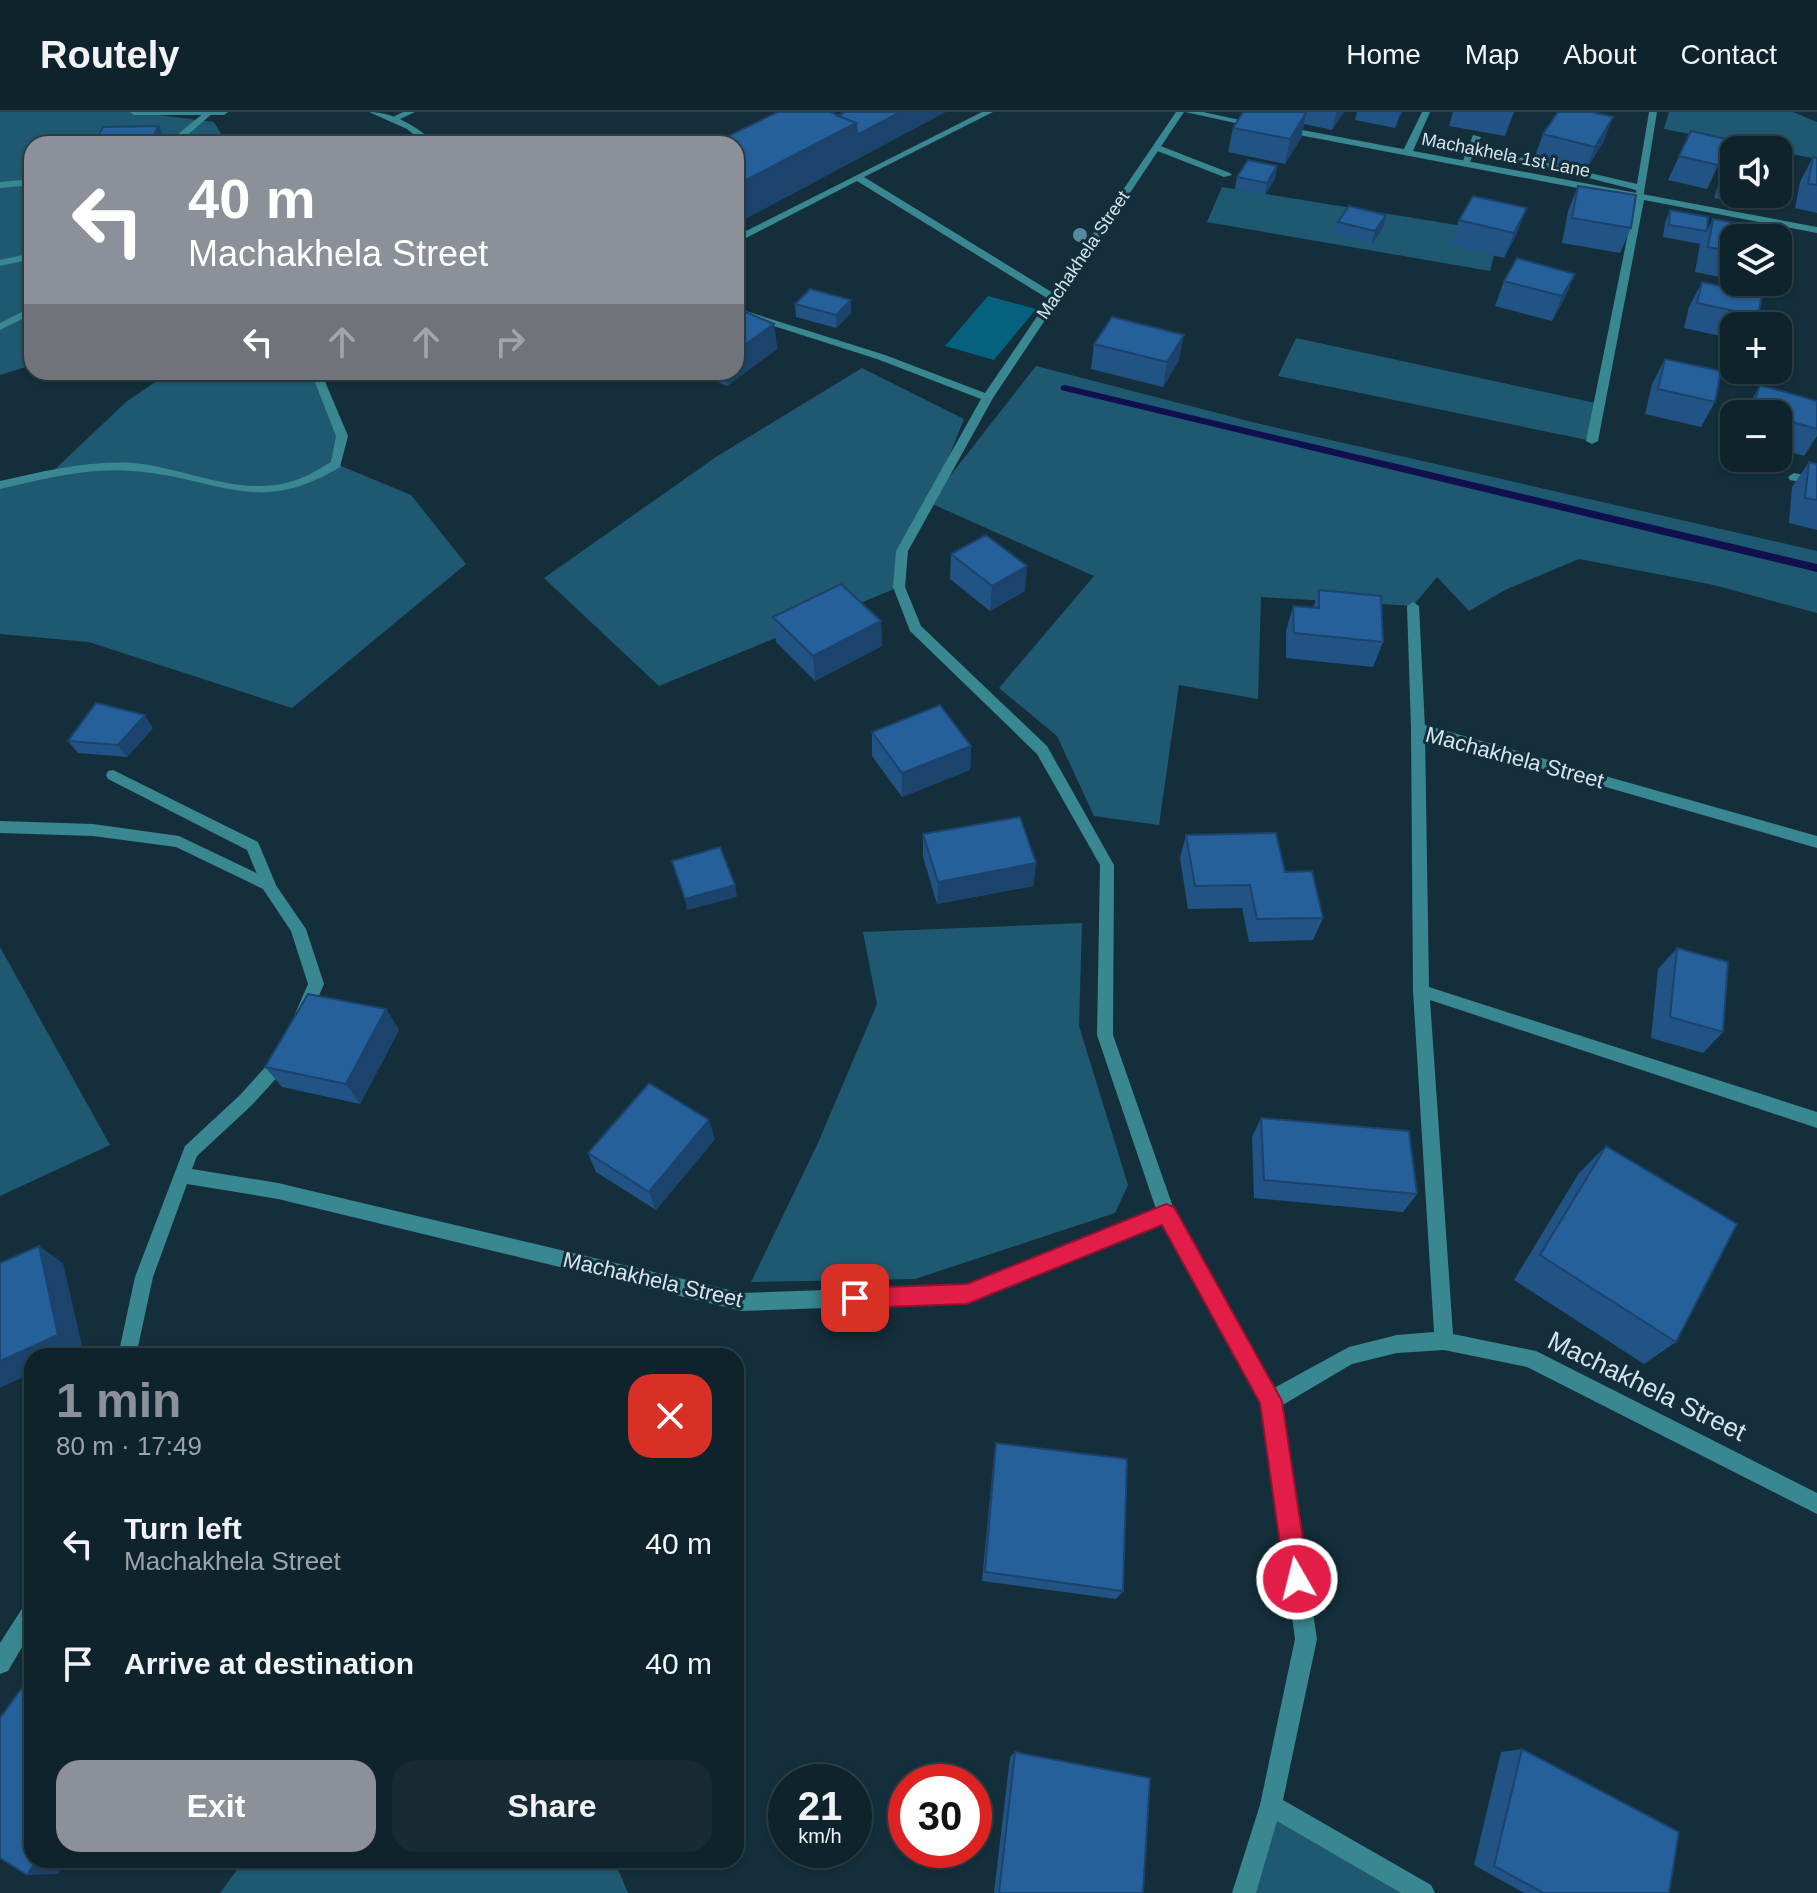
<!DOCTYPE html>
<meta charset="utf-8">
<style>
:root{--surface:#0f232c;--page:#182b34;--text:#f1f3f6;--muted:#9ba4a9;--line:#2f4048;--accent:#8c9099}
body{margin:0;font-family:Helvetica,sans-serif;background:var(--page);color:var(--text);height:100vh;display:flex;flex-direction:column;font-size:30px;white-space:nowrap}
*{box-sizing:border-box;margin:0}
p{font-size:26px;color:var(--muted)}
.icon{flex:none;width:44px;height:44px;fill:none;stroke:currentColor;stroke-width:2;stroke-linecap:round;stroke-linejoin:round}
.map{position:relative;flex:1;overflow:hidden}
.panel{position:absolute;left:24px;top:1236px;width:720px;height:520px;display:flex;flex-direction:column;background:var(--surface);border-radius:24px;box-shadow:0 2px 6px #0004,0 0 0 2px var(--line)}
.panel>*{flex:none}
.top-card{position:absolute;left:24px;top:24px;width:720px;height:244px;border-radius:24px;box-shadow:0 2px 6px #0004,0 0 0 2px var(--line);background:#8c9099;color:#fff;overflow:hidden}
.tools{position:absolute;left:1720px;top:24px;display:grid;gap:16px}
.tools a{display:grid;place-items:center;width:72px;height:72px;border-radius:16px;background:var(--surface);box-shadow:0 2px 6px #0004,0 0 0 2px var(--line);font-size:40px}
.speed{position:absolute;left:768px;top:1652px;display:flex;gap:16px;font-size:40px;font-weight:700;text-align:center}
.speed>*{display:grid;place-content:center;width:104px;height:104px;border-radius:50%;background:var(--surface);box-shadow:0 2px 6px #0004,0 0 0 2px var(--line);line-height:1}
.speed small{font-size:20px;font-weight:400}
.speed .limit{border:12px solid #d22;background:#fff;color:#111}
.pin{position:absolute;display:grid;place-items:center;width:68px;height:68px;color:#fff;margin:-34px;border-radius:16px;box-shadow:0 4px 12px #0006}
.me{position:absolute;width:88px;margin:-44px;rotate:352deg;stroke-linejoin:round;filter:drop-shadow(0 0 6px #0008)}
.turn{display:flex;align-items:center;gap:28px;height:168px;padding:0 32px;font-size:36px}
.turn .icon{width:104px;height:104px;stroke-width:2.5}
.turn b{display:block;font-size:56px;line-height:68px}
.lanes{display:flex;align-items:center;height:76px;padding:0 32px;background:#0003;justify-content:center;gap:40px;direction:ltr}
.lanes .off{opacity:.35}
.round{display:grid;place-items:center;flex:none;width:84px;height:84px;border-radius:24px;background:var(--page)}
.summary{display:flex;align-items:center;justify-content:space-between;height:136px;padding:0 32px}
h1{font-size:48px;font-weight:800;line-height:60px;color:var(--accent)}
.cta{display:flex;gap:16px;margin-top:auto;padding:16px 32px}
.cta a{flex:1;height:92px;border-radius:24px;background:var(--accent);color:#fff;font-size:32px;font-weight:800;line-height:92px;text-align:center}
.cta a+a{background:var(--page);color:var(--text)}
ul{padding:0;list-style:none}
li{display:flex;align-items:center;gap:24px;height:120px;padding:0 32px}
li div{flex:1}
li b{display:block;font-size:30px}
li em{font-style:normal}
header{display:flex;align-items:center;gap:48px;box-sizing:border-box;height:112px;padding:0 40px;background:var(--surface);border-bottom:2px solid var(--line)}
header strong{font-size:38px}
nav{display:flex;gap:44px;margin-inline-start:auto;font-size:28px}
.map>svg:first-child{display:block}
.green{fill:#1f5971}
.forest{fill:#06617f}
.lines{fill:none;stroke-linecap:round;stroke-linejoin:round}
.stream{fill:#10104e;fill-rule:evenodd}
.service{fill:#398790;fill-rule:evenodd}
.minor{fill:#398790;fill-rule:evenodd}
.tree{fill:#578aa1}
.wall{fill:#215384}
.shaded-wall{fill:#1b436c}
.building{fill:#26609a;stroke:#1b436c;stroke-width:2}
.route{fill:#e11d48;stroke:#92132f;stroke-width:2}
.labels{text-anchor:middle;stroke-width:6;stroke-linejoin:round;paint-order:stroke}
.far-street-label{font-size:18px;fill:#d5e5ed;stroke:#142f3b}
.street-label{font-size:22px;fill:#d5e5ed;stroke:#142f3b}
.near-street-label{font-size:26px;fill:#d5e5ed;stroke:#142f3b}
</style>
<header>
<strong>Routely</strong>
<nav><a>Home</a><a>Map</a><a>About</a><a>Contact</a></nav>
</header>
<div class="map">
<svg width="1817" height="1781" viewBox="0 0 1817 1781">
<rect width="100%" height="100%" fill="#142f3b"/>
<path class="green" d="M 0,0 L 134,0 L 214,10 L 227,32 L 32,32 L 32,253 L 0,263 Z
M 1669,0 L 1793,0 L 1817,10 L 1817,47 L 1664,17 Z
M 1222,75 L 1500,120 L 1490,159 L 1207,110 Z
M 1296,226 L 1600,292 L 1592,329 L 1278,264 Z
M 1036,254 L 1256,311 L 1817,439 L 1817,501 L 1714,473 L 1579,447 L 1505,478 L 1469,499 L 1437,465 L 1413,494 L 1261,485 L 1258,587 L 1179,573 L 1159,713 L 1094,704 L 1057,624 L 999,576 L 1094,464 L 930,391 L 902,439 L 899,475 L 659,574 L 544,466 L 716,345 L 862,256 L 964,307 L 932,387 Z
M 170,260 L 316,260 L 342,324 L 336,352 L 411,383 L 466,452 L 292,596 L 89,530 L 0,522 L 0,373 L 50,362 L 126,290 Z
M 1082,811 L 1079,914 L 1128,1073 L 1115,1101 L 915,1167 L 751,1170 L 818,1031 L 877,892 L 863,820 Z
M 0,835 L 110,1033 L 0,1084 Z
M 1271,1693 L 1423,1781 L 1244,1781 Z
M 244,1748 L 614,1748 L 628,1781 L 220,1781 Z"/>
<path class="forest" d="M 988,184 L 1036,197 L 994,248 L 945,234 Z"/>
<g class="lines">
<path class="stream" d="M 1065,273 L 1817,452 L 1817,460 L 1061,278 L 1061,274 Z"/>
<path class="service" d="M 205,0 L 213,1 L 177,32 L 166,32 Z
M 403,0 L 415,0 L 394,10 L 387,8 Z
M 982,0 L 993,0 L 864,65 L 1058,184 L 1058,188 L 1050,188 L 857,69 L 736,131 L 736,124 Z
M 1422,0 L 1430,0 L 1412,41 L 1404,43 L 1402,41 Z
M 1649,0 L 1657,0 L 1643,87 L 1637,87 L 1636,78 L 1517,48 L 1522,45 L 1637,72 Z
M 1473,23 L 1481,25 L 1469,52 L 1461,54 Z
M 1158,33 L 1230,61 L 1232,63 L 1224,65 L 1155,38 L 1153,36 Z
M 32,67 L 32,73 L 0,76 L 0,70 Z
M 32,141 L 32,147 L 0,154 L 0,148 Z
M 32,195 L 32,202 L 0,218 L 0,211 Z
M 311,260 L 321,260 L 348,324 L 340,355 C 256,406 218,365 133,359 C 88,355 43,367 0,377 L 0,369 C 44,359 89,348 134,351 C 184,356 236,383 286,371 C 303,367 316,359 331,350 L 336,324 Z
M 1413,490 L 1419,494 L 1425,616 L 1418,621 L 1411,616 L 1407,494 Z
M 113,658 L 258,730 L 276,773 L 273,777 L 263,777 L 247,738 L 108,667 L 106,663 L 108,659 Z"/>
<path class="minor" d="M 130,0 L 228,0 L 224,3 L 134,3 Z
M 369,0 C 394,0 418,15 436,32 L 425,32 L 407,17 Z
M 1176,0 L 1184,0 L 993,286 L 908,439 L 905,475 L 921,514 L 1047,634 L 1114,753 L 1113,923 L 1174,1098 L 1274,1276 L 1349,1235 L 1397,1223 L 1434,1220 L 1413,879 L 1411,616 L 1413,612 L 1418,611 L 1817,724 L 1817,736 L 1425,623 L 1429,875 L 1817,1000 L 1817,1016 L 1430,888 L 1453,1222 L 1536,1239 L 1817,1381 L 1817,1402 L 1527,1255 L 1444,1238 L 1397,1241 L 1352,1252 L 1281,1294 L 1317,1527 L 1283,1688 L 1431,1773 L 1435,1781 L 1401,1781 L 1277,1709 L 1256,1781 L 1232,1781 L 1260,1693 L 1295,1527 L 1262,1291 L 1162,1111 L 967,1191 L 742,1199 L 278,1087 L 187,1072 L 153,1165 L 136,1244 L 118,1244 L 135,1165 L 185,1034 L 240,983 L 279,940 L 285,938 L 291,940 L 293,945 L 291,950 L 252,993 L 197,1044 L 192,1057 L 278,1071 L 742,1181 L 967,1173 L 1156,1097 L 1097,923 L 1100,753 L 1037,642 L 910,519 L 893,475 L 896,439 L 981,287 L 877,247 L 736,202 L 736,196 L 885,243 L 985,281 Z
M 1185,0 L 1203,0 L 1263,13 L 1258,16 Z
M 1281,14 L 1817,115 L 1817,121 L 1644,88 L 1598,329 L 1592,332 L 1586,329 L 1635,87 L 1278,19 L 1278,15 Z
M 1794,361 L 1817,366 L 1817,374 L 1790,368 L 1788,365 Z
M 0,709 L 93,712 L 179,724 L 273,769 L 306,817 L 324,872 L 309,907 L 297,907 L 295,902 L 308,872 L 291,819 L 263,777 L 176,735 L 93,724 L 0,721 Z
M 32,1489 L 32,1518 L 8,1559 L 0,1562 L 0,1531 L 25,1492 Z"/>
</g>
<circle class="tree" cx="1080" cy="123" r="7"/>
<path class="wall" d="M 1243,0 L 1344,0 L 1332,18 L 1304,12 L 1301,26 L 1285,52 L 1228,40 L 1233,16 Z
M 1357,0 L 1402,0 L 1395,16 L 1355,8 Z
M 1453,0 L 1514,0 L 1505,24 L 1449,14 Z
M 159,14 L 165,26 L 161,32 L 98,32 L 96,28 Z
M 1691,19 L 1730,28 L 1707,77 L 1668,68 Z
M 1543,22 L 1604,29 L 1585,59 L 1534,47 Z
M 1736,30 L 1734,38 L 1734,82 L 1758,82 L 1752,94 L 1714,86 L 1724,55 Z
M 1813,45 L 1817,46 L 1817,101 L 1795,96 L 1800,70 Z
M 1277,54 L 1275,67 L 1265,83 L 1235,77 L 1237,65 Z
M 1578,74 L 1631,116 L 1620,141 L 1562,131 L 1568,99 Z
M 1670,98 L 1708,105 L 1707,119 L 1713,107 L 1782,120 L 1779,149 L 1778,150 L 1778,126 L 1734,126 L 1734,168 L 1695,160 L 1700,132 L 1663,125 L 1665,111 Z
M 1459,108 L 1517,121 L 1504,146 L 1451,133 Z
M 1338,110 L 1383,116 L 1372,132 L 1334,122 Z
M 1575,162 L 1564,187 L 1552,209 L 1495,194 L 1504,169 Z
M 1702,170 L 1758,204 L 1753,214 L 1734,214 L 1734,227 L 1684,216 L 1689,195 Z
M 1744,170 L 1767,170 L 1765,174 Z
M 851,188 L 851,201 L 836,216 L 796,205 L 795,192 Z
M 774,212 L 777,237 L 727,274 L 696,260 L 736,260 Z
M 1094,232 L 1179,248 L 1163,275 L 1091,257 Z
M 1665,247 L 1715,290 L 1701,315 L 1645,302 L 1652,272 Z
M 1760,273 L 1817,289 L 1817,324 L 1804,344 L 1778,336 L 1778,302 L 1744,302 Z
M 1809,350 L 1817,352 L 1817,418 L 1789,411 L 1792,375 Z
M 951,442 L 1025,479 L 990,499 L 950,467 Z
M 1319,478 L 1383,530 L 1373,555 L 1286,546 L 1286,519 L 1293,494 L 1313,496 Z
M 773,505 L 881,509 L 882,534 L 815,569 L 776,530 Z
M 153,616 L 127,645 L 78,641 L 68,629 Z
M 872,620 L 971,634 L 970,658 L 902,685 L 872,644 Z
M 923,722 L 1036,751 L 1033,774 L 937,792 L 923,745 Z
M 1186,723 L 1285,760 L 1323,806 L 1313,828 L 1249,830 L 1242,796 L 1188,797 L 1180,746 Z
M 1677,836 L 1723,920 L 1703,941 L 1651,926 L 1658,857 Z
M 386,897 L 399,918 L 360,992 L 282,975 L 265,955 Z
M 1261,1006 L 1417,1082 L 1403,1100 L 1254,1086 L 1252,1025 Z
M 715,1027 L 656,1098 L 596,1060 L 588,1041 Z
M 1606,1034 L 1676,1230 L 1644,1252 L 1514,1168 L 1579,1061 Z
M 996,1331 L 1123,1479 L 1116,1487 L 982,1469 L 994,1343 Z
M 1522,1637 L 1669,1781 L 1524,1781 L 1474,1753 L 1501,1640 Z
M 1015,1640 L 1143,1781 L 994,1781 L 1010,1645 Z"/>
<path class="shaded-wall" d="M 900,0 L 946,0 L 736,112 L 736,73 L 856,11 Z
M 1337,0 L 1344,0 L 1332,18 Z
M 1400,0 L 1402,0 L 1395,16 Z
M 1306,1 L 1301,26 L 1285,52 L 1290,27 Z
M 1613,5 L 1604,29 L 1585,59 L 1595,35 Z
M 159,14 L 165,26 L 161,32 L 154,32 L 152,26 Z
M 1277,54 L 1275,67 L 1265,83 L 1267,71 Z
M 1527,96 L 1517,121 L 1504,146 L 1514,121 Z
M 1386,103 L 1383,116 L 1372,132 L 1375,119 Z
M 1575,162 L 1564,187 L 1552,209 L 1562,184 Z
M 851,188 L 851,201 L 836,216 L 836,203 Z
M 774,212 L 777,237 L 727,274 L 725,260 L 736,260 L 736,239 Z
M 1184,223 L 1179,248 L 1163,275 L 1167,250 Z
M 1027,454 L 1025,479 L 990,499 L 992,474 Z
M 881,509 L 882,534 L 815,569 L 813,544 Z
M 145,603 L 153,616 L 127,645 L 118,633 Z
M 971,634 L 970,658 L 902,685 L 902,661 Z
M 1036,751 L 1033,774 L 937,792 L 938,770 Z
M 735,773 L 737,785 L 687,798 L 685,787 Z
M 386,897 L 399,918 L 360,992 L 346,972 Z
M 709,1008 L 715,1027 L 656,1098 L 649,1080 Z
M 39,1134 L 63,1151 L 83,1238 L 70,1244 L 32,1244 L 32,1261 L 0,1276 L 0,1249 Z
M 328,1236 L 337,1244 L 327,1244 Z
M 37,1748 L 68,1748 L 58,1762 L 27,1763 Z"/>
<path class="building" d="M 778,0 L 830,0 L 856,11 L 736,73 L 736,32 L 712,32 Z
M 845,0 L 900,0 L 857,23 L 856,11 L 838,4 Z
M 1243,0 L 1299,0 L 1306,1 L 1290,27 L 1233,16 Z
M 1558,0 L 1592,0 L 1613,5 L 1595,35 L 1543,22 Z
M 159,14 L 152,26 L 96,28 L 103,15 Z
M 1691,19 L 1730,28 L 1718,53 L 1679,44 Z
M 1736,30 L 1773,38 L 1734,38 L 1734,63 L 1726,61 Z
M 1813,45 L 1817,46 L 1817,73 L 1808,72 Z
M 1248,48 L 1277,54 L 1267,71 L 1237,65 Z
M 1578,74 L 1636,83 L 1631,116 L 1572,106 Z
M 1473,84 L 1527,96 L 1514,121 L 1459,108 Z
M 1349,94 L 1386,103 L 1375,119 L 1338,110 Z
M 1670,98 L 1708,105 L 1707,119 L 1669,113 Z
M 1713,107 L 1782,120 L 1779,149 L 1778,126 L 1734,126 L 1734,140 L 1708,135 Z
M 1517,146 L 1575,162 L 1562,184 L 1504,169 Z
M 1702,170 L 1762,183 L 1758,204 L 1697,191 Z
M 810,177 L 851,188 L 836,203 L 795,192 Z
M 736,196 L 774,212 L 736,239 Z
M 1112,205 L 1184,223 L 1167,250 L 1094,232 Z
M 1665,247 L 1721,259 L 1715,290 L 1658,277 Z
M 1760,273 L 1817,289 L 1817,317 L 1778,306 L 1778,302 L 1761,302 L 1751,299 Z
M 1809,350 L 1817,352 L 1817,388 L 1805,386 Z
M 986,423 L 1027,454 L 992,474 L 951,442 Z
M 841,472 L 881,509 L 813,544 L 773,505 Z
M 1319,478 L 1381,484 L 1383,530 L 1294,521 L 1293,494 L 1319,496 Z
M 96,591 L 145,603 L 118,633 L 68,629 Z
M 940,593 L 971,634 L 902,661 L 872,620 Z
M 1020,705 L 1036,751 L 938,770 L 923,722 Z
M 1276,721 L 1285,760 L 1312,759 L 1323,806 L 1257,807 L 1250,773 L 1195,774 L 1186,723 Z
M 720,735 L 735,773 L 685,787 L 672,749 Z
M 1677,836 L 1728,850 L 1723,920 L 1670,905 Z
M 308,882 L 386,897 L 346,972 L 265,955 Z
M 649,971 L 709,1008 L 649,1080 L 588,1041 Z
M 1261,1006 L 1409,1019 L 1417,1082 L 1264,1068 Z
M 1606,1034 L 1737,1112 L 1676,1230 L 1540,1143 Z
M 39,1134 L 58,1223 L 0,1249 L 0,1151 Z
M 328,1236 L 327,1244 L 275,1244 Z
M 996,1331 L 1127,1347 L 1123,1479 L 985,1460 Z
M 32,1562 L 32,1748 L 37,1748 L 27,1763 L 0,1746 L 0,1606 Z
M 1522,1637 L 1679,1720 L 1669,1781 L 1544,1781 L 1494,1754 Z
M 1015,1640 L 1150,1666 L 1143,1781 L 999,1781 Z"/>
<path class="route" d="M 1166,1092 L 1174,1095 L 1282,1289 L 1309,1467 L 1305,1475 L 1297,1479 L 1289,1475 L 1285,1467 L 1260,1291 L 1162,1113 L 967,1192 L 855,1196 L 847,1193 L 844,1186 L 847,1179 L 855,1176 L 967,1172 Z"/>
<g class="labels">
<g class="far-street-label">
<text transform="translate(1506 43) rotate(11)" y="6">Machakhela 1st Lane</text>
<text transform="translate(1083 143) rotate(-56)" y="6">Machakhela Street</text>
</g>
<g class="street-label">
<text transform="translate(1515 645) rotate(15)" y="8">Machakhela Street</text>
<text transform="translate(653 1167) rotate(13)" y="8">Machakhela Street</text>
</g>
<g class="near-street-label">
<text transform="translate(1647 1274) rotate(26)" y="9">Machakhela Street</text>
</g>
</g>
</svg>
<div class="tools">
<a><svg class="icon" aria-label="sound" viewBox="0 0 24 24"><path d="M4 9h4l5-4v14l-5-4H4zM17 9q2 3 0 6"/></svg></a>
<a><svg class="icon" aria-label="layers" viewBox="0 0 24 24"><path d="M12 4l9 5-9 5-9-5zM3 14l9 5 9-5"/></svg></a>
<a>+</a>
<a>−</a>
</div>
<div class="speed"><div>21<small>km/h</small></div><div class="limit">30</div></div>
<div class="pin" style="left:855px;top:1186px;background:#d93025"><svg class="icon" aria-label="arrive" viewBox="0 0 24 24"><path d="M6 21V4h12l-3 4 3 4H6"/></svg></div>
<svg class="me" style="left:1297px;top:1467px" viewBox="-20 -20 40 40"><circle r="17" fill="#e11d48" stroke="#fff" stroke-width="3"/><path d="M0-11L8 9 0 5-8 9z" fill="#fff"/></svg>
<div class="top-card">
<div class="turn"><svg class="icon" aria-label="left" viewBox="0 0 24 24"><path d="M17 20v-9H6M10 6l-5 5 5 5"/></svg><div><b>40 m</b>Machakhela Street</div></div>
<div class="lanes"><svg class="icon" aria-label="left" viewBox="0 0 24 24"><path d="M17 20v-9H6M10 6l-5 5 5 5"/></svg><svg class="icon off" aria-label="ahead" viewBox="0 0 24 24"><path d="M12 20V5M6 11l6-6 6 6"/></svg><svg class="icon off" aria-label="ahead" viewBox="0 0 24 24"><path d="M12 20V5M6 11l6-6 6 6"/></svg><svg class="icon off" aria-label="right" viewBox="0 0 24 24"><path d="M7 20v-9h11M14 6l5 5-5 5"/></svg></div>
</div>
<section class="panel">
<div class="summary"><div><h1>1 min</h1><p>80 m · 17:49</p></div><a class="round" style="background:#d93025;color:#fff"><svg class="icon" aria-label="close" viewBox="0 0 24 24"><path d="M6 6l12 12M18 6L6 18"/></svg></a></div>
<ul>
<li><svg class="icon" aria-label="left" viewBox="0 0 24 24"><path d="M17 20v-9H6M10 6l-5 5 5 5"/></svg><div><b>Turn left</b><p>Machakhela Street</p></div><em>40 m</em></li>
<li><svg class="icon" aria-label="arrive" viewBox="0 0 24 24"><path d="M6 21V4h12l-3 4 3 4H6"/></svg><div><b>Arrive at destination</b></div><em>40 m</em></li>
</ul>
<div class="cta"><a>Exit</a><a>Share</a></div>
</section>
</div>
